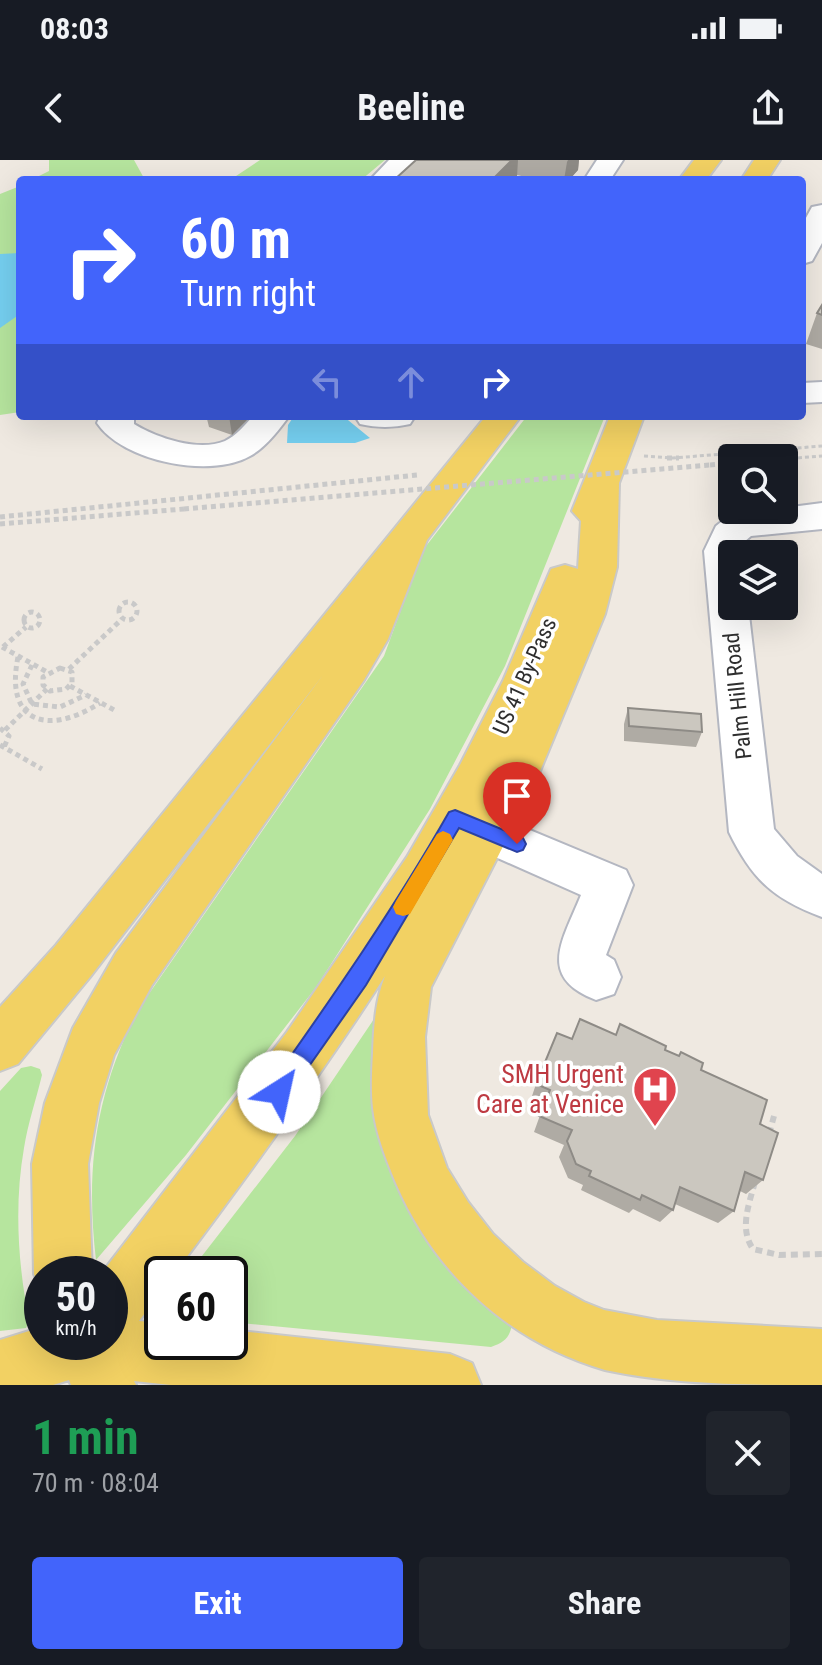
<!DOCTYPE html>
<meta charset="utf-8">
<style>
:root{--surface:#171b24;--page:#20242c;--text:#f1f3f6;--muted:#9ea1a6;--accent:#4264fb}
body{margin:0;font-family:"Roboto Condensed",sans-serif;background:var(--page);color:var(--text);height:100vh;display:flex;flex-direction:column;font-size:30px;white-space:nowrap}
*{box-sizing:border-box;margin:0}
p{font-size:26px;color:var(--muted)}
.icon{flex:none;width:44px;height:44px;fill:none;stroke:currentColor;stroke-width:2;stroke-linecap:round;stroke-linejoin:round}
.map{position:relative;height:1225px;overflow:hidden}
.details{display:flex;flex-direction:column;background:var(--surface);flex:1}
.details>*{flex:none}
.hud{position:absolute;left:16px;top:16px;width:790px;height:244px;border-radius:8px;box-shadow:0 8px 32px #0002;background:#4264fb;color:#fff;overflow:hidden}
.buttons{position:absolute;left:718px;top:284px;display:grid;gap:16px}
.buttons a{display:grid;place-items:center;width:80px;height:80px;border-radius:8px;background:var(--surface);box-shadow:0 8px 32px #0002;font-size:40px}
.speed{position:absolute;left:24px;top:1096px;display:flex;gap:16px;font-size:40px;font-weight:700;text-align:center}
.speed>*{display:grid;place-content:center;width:104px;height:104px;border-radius:50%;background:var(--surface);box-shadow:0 8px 32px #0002;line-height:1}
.speed small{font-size:20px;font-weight:400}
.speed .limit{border:4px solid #111;border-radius:12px;background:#fff;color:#111}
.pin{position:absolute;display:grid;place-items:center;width:68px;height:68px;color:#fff;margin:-82px -34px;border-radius:50% 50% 50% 0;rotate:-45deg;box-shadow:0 0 8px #0007}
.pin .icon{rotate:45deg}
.me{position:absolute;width:88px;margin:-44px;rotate:35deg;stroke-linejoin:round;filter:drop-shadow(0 0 6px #0008)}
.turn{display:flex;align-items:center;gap:28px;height:168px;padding:0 32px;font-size:36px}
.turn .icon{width:104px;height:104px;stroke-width:2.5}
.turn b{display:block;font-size:56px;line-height:68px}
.lanes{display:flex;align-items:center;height:76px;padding:0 32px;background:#0003;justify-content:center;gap:40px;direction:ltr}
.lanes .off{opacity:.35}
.round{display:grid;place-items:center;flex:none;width:84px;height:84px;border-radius:8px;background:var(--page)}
.head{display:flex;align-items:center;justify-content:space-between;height:136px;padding:0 32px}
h1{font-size:48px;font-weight:700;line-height:60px;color:#1e9e55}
.cta{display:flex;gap:16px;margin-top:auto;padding:16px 32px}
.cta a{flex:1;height:92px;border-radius:8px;background:var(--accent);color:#fff;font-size:32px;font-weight:700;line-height:92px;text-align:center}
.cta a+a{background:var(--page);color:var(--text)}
.status{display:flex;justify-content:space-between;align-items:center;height:56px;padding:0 40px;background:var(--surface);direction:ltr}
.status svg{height:22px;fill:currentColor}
header{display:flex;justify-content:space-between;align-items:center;height:104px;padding:0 32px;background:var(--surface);font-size:36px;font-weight:700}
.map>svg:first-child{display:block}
.green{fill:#b6e59e}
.water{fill:#75cff0}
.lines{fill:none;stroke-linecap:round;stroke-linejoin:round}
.minor-casing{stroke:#b4b7c1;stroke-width:4}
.major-casing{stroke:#c9c9c9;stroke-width:4}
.path-far2{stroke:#c9c9c9;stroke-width:3;stroke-dasharray:4 3;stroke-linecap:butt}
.path-far1{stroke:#c9c9c9;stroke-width:5;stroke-dasharray:5 4;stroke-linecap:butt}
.path{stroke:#c9c9c9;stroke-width:6;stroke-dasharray:7 5;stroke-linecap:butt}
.minor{fill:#fff;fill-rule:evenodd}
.major{fill:#f2d163;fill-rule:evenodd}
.path-bridge{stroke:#c9c9c9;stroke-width:5;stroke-dasharray:5 4;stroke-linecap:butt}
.wall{fill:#afaba4}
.shaded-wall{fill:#8e8b86}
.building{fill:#cbc7bf;stroke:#8e8b86;stroke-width:2}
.route{fill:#4264fb;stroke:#2b41a3;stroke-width:2}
.slow{fill:#f59e0b}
.labels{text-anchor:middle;stroke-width:7;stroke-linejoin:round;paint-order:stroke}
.street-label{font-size:22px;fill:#2e2e2e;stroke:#fff}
.near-health-label{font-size:26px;fill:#be3a42;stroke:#fff;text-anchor:end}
</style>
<div class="status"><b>08:03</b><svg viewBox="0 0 49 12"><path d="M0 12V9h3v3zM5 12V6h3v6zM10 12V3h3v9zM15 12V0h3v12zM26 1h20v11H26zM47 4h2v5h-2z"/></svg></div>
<header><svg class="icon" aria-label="back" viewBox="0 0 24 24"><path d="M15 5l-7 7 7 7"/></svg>Beeline<svg class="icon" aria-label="share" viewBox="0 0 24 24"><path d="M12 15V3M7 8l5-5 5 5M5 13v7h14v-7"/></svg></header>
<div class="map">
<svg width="822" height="1225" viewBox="0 0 822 1225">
<rect width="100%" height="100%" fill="#efe9e1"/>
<path class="green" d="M 49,0 L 134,0 L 145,20 L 31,20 L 49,11 Z
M 260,0 L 385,0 L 361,20 L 230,20 Z
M 20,26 L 20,252 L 0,255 L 0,34 Z
M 527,256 L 605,256 L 505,506 L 430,649 L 317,826 L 186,995 L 96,1100 C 85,1007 96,931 139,848 L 384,496 L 423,390 Z
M 379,858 L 512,1165 C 509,1179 504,1182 491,1187 L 230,1162 L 230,1114 L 188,1114 L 295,976 L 374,859 Z
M 31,906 L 40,909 L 42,915 C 36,940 28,963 24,988 C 14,1045 18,1104 29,1161 L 26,1168 L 0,1171 L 0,931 L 21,908 Z"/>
<path class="water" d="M 20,93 L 20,154 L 0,168 L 0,94 Z
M 294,256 L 343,256 L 370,278 L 355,283 L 287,283 L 288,265 Z"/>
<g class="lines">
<g class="minor-casing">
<path id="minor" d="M 389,0 L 417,0 L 398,20 L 370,20 Z
M 597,0 L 623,0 L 610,20 L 584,20 Z
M 822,45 L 822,83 L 812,101 L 802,104 L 802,65 L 812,47 Z
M 822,222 L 822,242 L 802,243 L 802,223 Z
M 100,256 L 134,256 L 134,264 C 157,278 198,292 225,281 C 236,276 245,265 253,256 L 289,256 C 279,270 265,288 250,296 C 210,319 122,301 97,263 Z
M 355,256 L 415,256 L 410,264 C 393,268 377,268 360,264 Z
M 822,343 L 822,369 L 751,376 L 744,382 L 742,394 L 732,394 L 732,446 L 748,446 L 774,669 L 797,696 L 822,714 L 822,757 C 773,739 752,719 729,672 L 704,391 L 716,366 L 730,355 Z
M 455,639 L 626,710 L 633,725 L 606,795 L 614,800 L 621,817 L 614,834 L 596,840 C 536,817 563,780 581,735 L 439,672 L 432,658 L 439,644 Z"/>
</g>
<g class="major-casing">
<path id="major" d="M 694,0 L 721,0 L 706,20 L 679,20 Z
M 754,0 L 780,0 L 767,20 L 741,20 Z
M 486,256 L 521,256 L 427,380 L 388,479 L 364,520 L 152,825 L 114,895 L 99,943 L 88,1004 L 92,1114 L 42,1114 L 42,1134 L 34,1114 L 32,1004 L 45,943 L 73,868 L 116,793 L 323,515 L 90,817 L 18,904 L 0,911 L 0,847 L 56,785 Z
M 610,256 L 644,256 L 619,323 L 617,407 L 605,454 L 533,628 L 431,827 L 425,877 L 428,955 L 447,1008 L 468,1042 L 493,1074 L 523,1102 L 555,1126 L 584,1142 L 604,1150 L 657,1160 L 822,1169 L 822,1225 C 750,1225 675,1225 605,1210 C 509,1182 435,1114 396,1023 C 386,999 376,974 373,948 C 371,929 372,911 373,893 C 374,866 375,841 385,816 C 319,918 247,1017 174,1114 L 162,1114 L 162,1130 L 139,1161 L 162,1163 L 162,1182 L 230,1182 L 230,1170 L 450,1194 L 472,1203 L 481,1225 L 171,1225 L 134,1221 L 136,1225 L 71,1225 L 69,1220 L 53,1225 L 0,1225 L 0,1180 L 42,1167 L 42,1182 L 110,1182 L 110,1114 L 101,1114 L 287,872 L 407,697 L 460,605 L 503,521 L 551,409 L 565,405 L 578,409 L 581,361 L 572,351 Z"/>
</g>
<path class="path-far2" d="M 644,296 L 673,298 L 822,286
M 784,299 L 822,296"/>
<path class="path-far1" d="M 667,298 L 679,298
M 784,299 L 802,298
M 710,305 L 732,303
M 0,357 L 417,315
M 0,364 L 184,349
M119 451a9 9 0 1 1 18 0a9 9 0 1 1-18 0Z
M24 460a8 8 0 1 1 16 0a8 8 0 1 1-16 0Z
M 2,487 L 47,512
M 3,487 L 26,467
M 18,497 C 4,565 50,575 100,543
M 32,505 L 23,524 L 32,544 L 60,547 L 86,535
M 60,508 L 72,512 L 72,523 L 66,529 L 50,531 L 43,525 L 43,517 Z
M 69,509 L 122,459
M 70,526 L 116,551
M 0,568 L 9,576 L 4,587
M 5,570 L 47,529
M 0,585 L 42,609"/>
<path class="path" d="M 769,974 L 774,956
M 755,1022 C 749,1044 739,1069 753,1089 L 779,1095 L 822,1094"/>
<use href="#minor" class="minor"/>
<use href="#major" class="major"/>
<path class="path-bridge" d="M 184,349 L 710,305"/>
</g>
<path class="wall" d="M 416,0 L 579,0 L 578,10 L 569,20 L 539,20 L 517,15 L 517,17 Z
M 822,145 L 822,189 L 806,184 L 817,153 Z
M 199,256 L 251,256 L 232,275 L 209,267 L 207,259 Z
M 628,548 L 702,572 L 696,587 L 624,581 L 624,564 Z
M 615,875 L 665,890 L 701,910 L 760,964 L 763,1020 L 746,1034 L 740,1031 L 734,1051 L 718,1063 L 675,1044 L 673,1050 L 660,1062 L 633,1049 L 629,1053 L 581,1030 L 583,1025 L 568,1018 L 559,997 L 564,985 L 534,972 L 543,947 L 530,942 L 536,924 L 572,879 Z"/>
<path class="shaded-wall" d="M 512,0 L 518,0 L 517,17 L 514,20 L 492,20 Z
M 568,0 L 579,0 L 578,10 L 569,20 L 564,20 L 567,2 Z
M 229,256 L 251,256 L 232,275 Z"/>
<path class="building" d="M 416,0 L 512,0 L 492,20 L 394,20 Z
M 822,145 L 822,155 L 817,153 Z
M 628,548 L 701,554 L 702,572 L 629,566 Z
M 580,859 L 616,875 L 620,864 L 666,886 L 665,890 L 679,896 L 681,892 L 703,903 L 701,910 L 767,940 L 760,964 L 778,973 L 763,1020 L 745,1012 L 734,1051 L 680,1027 L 673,1050 L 642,1035 L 640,1040 L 589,1016 L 591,1011 L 576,1004 L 567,981 L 572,970 L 539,956 L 550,930 L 536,924 L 557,873 L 572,879 Z"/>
<path class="route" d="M 455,650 L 523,678 L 526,684 L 523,690 L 517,692 L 459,668 L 366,825 L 286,939 L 279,943 L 271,939 L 268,932 L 271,924 C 334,835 395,747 449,652 Z"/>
<path class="slow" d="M 443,671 L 450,674 L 453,680 L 450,685 L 410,754 L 403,756 L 396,754 L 393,747 L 396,741 L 437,674 Z"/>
<defs>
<g id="hospital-pin" transform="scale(2.3)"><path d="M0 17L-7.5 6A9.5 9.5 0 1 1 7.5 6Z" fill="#e0444e" stroke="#fff"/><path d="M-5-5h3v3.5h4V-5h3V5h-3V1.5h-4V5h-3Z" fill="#fff"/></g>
</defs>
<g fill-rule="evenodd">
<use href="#hospital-pin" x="655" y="929"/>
</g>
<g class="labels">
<g class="street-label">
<text transform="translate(524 516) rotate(-66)" y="8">US 41 By-Pass</text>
<text transform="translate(737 536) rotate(-96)" y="8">Palm Hill Road</text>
</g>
<g class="near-health-label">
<text x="624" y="923">SMH Urgent<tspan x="624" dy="30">Care at Venice</tspan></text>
</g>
</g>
</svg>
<div class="buttons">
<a><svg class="icon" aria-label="search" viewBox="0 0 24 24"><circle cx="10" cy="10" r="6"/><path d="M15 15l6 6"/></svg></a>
<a><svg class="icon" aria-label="layers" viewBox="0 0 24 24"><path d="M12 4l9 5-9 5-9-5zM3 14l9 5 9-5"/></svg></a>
</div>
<div class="speed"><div>50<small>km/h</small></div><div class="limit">60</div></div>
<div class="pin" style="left:517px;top:684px;background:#d93025"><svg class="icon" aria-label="arrive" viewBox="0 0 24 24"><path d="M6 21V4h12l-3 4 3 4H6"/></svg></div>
<svg class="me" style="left:279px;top:932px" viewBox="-20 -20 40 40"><circle r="19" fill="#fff"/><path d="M0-13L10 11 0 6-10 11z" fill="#4264fb"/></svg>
<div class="hud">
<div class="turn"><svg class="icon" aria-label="right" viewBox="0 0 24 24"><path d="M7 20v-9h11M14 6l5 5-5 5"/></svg><div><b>60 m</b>Turn right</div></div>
<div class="lanes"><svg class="icon off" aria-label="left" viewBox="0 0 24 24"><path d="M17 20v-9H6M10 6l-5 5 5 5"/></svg><svg class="icon off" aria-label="ahead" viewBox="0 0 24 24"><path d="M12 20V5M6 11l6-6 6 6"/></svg><svg class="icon" aria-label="right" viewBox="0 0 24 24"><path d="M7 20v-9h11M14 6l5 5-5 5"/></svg></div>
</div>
</div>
<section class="details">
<div class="head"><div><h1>1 min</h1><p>70 m · 08:04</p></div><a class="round"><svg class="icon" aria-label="close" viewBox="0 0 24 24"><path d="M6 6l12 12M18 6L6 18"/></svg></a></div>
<div class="cta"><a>Exit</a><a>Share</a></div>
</section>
